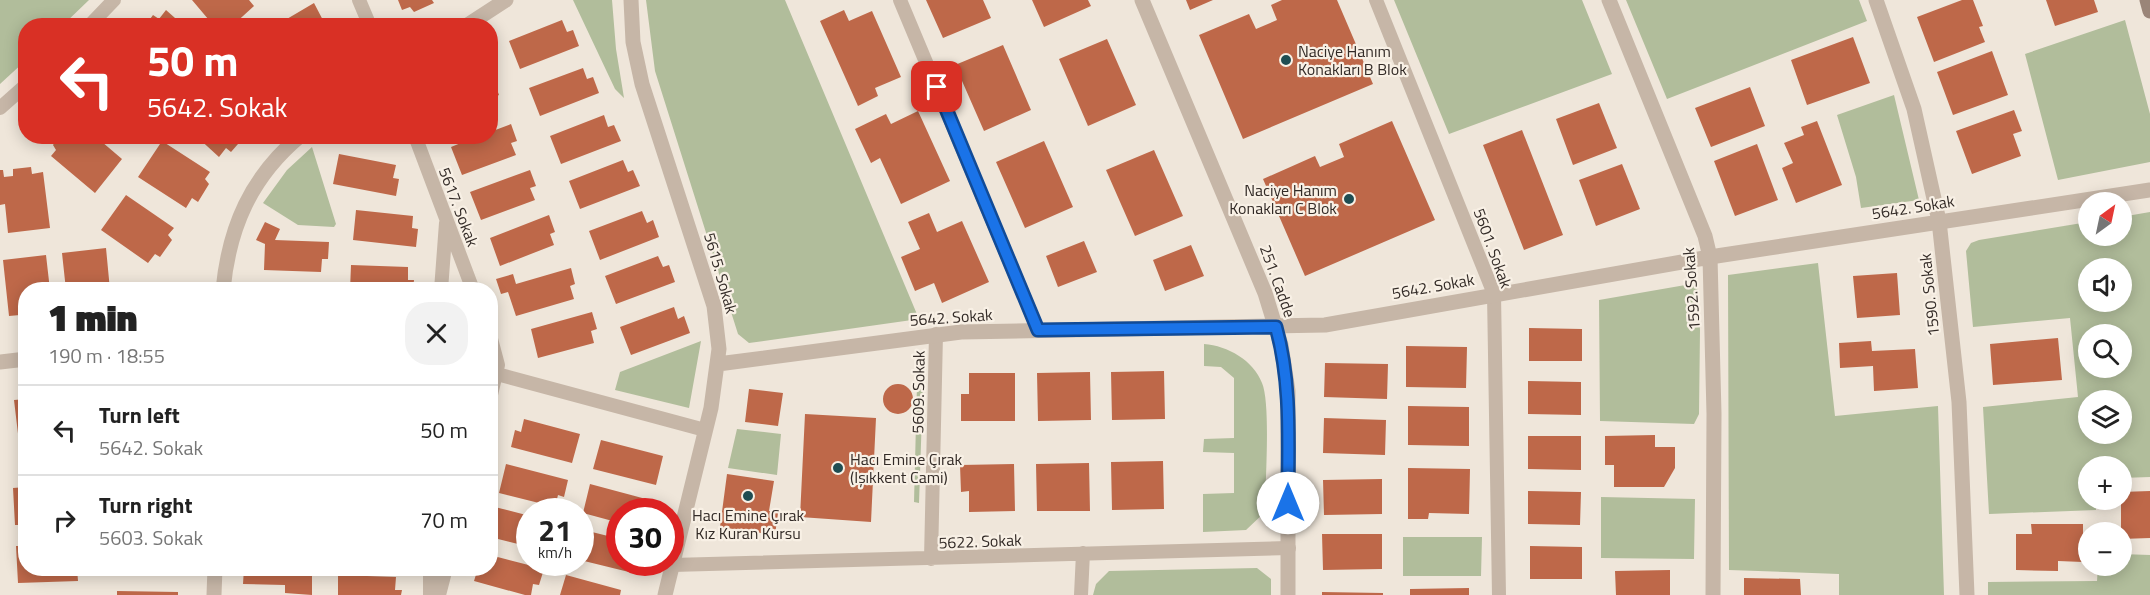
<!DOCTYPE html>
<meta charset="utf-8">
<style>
:root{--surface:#fff;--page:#f2f2f2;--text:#222;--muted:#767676;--line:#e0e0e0}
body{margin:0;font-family:"Titillium Web",sans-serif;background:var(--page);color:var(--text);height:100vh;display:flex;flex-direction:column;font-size:22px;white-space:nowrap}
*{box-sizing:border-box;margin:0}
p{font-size:20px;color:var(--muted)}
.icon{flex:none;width:33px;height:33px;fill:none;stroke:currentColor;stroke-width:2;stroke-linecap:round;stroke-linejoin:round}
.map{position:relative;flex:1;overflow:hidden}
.details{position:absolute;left:18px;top:282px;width:480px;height:294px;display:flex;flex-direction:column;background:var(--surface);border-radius:24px;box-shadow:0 3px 15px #0003}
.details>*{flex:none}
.banner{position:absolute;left:18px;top:18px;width:480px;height:126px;border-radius:24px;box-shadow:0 3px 15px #0003;background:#d93025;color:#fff;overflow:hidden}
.needle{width:39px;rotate:33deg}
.controls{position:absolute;left:2078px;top:192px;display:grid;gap:12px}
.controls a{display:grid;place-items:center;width:54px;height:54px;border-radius:50%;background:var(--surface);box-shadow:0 3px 15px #0003;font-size:30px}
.speed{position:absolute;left:516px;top:498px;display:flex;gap:12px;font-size:30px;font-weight:700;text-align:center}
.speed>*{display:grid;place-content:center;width:78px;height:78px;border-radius:50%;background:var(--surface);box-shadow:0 3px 15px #0003;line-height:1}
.speed small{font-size:15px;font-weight:400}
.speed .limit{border:9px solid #d22;background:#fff;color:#111}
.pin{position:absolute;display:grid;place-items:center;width:51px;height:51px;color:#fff;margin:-26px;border-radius:12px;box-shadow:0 3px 9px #0006}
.me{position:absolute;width:66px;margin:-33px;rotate:0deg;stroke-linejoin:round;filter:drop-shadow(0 0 4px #0008)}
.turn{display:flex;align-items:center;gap:21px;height:126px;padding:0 30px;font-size:27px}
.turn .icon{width:78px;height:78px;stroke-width:2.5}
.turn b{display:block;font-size:42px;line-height:51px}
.round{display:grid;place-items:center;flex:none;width:63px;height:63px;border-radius:24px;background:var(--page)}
.overview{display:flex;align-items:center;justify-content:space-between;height:102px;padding:0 30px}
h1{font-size:36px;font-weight:800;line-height:45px}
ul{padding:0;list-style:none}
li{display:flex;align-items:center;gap:18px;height:90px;padding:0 30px;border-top:2px solid var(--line)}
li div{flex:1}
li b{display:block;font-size:22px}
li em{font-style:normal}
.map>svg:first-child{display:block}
.green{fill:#b1bd9b;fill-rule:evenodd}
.building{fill:#be6849}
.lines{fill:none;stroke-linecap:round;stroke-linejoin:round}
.service{stroke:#c6b6a7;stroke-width:14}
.minor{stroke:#c6b6a7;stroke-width:15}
.secondary{stroke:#9a8578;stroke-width:15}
.route-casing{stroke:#114b97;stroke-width:15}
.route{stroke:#1a73e8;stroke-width:10}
.poi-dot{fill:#1f4d52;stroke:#f8f0e5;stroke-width:2}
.labels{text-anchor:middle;stroke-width:4.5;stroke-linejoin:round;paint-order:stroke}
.poi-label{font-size:16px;fill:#332b27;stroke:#f8f0e5;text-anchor:start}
.street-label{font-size:16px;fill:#332b27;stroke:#f8f0e5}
</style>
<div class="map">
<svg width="2150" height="595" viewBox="0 0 2150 595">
<rect width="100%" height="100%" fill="#efe6da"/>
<path class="green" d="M 0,0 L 89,0 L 63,25 L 26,26 L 25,61 L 0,84 Z
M 573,0 L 612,0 L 616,49 L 624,98 L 615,89 Z
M 646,0 L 785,0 L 919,319 L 749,343 L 738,334 L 655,71 Z
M 1394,0 L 1582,0 L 1612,74 L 1449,134 Z
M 1626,0 L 1859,0 L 1867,21 L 1667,99 Z
M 2125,20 L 2150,114 L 2150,162 L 2058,180 L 2025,54 Z
M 1894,95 L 1919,200 L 1861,208 L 1856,177 L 1837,115 Z
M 312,147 L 336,224 L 334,227 L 298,225 L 263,203 L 287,170 Z
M 2150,212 L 2150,477 L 2121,478 L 2121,466 L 2088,466 L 2088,500 L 2096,500 L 2096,510 L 1989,514 L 1983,407 L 2078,397 L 2070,318 L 1973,327 L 1966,251 L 1971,243 L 1979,240 L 2088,222 L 2088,236 L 2121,236 L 2121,217 ZM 2088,268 L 2121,268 L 2121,302 L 2088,302 ZM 2088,334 L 2121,334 L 2121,368 L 2088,368 ZM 2088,400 L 2121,400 L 2121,434 L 2088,434 Z
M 1818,263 L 1835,416 L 1938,406 L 1944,595 L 1839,595 L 1839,574 L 1729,570 L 1728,275 Z
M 1697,283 L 1700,330 L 1699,414 L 1694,424 L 1600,421 L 1599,300 Z
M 701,341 L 689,408 L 615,390 L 620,372 Z
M 1204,344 C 1228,346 1253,360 1262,383 C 1271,404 1265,485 1265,512 L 1246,530 L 1203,532 L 1203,494 L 1234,493 L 1234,453 L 1203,452 L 1204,439 L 1234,438 L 1234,378 L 1221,367 L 1204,366 Z
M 917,384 L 923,384 L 919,503 L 914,502 Z
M 737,429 L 781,434 L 777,475 L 728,468 Z
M 1601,497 L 1695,499 L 1694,559 L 1601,558 Z
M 1403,537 L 1482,537 L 1481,576 L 1403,576 Z
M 2121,554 L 2150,555 L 2150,595 L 1988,595 L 1988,582 L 2097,581 L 2098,566 L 2121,566 Z
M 1257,568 L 1271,579 L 1271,595 L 1093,595 L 1096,584 L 1109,571 Z"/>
<path class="building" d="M 192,0 L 249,0 L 254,6 L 232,26 L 214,26 Z
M 398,0 L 432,0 L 434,3 L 414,12 L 410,7 L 402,10 Z
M 926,0 L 983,0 L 991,18 L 943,38 Z
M 1032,0 L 1088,0 L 1091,6 L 1044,27 Z
M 1186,0 L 1213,0 L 1190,10 Z
M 1282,0 L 1337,0 L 1373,84 L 1243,139 L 1199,35 L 1249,14 L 1256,29 L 1277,20 L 1271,5 Z
M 1962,0 L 1973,0 L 1983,26 L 1979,27 L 1985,42 L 1934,62 L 1917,17 Z
M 2046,0 L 2094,0 L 2098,12 L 2055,26 Z
M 314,3 L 326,26 L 275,26 Z
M 166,10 L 184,26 L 145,26 L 153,15 L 159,19 Z
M 844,10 L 849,21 L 872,11 L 901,77 L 875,88 L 878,96 L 858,106 L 820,21 Z
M 562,20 L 567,32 L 573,30 L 579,46 L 520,69 L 509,41 Z
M 1853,37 L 1870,83 L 1807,105 L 1791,60 Z
M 1107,39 L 1136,105 L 1088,126 L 1059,59 Z
M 1003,45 L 1031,110 L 984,131 L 955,65 Z
M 1992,51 L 2008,95 L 1953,115 L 1937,72 Z
M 583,68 L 587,79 L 593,77 L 599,93 L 540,116 L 529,88 Z
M 493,79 L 499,95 L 493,98 L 498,109 L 490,112 L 490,80 Z
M 1750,87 L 1765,126 L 1711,147 L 1695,108 Z
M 1599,103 L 1617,148 L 1573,165 L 1556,119 Z
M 2014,110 L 2022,131 L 2013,134 L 2021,156 L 1972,174 L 1956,131 Z
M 918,111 L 950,181 L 901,204 L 880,158 L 871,163 L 855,129 L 886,114 L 891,124 Z
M 604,115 L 608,127 L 614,125 L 621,141 L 561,164 L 550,136 Z
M 1392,121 L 1435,220 L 1305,276 L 1263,179 L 1315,156 L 1320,167 L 1344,157 L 1339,144 Z
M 1817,121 L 1842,185 L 1796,203 L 1782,168 L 1793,163 L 1784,143 L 1804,135 L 1801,127 Z
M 511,124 L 517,141 L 511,143 L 516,155 L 462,175 L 451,147 L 478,136 L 490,136 L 490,132 Z
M 1522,130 L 1563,235 L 1524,250 L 1483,145 Z
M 59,136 L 95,136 L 122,159 L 95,193 L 51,156 L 56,150 L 53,145 Z
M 196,136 L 245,136 L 231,152 L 226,148 L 219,157 Z
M 162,141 L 210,172 L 205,179 L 209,184 L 198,202 L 192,198 L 186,208 L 138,177 Z
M 1044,141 L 1073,207 L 1025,228 L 996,162 Z
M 1757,144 L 1778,200 L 1735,216 L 1714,161 Z
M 1154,150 L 1183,216 L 1135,236 L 1106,170 Z
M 339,154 L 396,165 L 393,178 L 399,179 L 396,196 L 333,184 Z
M 623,160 L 628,172 L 633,170 L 640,186 L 580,209 L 569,181 Z
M 1622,164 L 1640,209 L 1596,226 L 1579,180 Z
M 31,167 L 32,174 L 43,172 L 50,228 L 8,233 L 5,204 L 0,205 L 0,170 L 3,170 L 4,177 L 13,176 L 13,169 Z
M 530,170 L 536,186 L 530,188 L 535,200 L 481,220 L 470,192 Z
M 126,195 L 174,228 L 168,235 L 172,240 L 160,257 L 155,254 L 148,263 L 101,230 Z
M 356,210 L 413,216 L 412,228 L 418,229 L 416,247 L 353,240 Z
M 642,211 L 647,223 L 653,220 L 659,237 L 600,260 L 589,231 Z
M 929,213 L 937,232 L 962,221 L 989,282 L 942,303 L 934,283 L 915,291 L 901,257 L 920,249 L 908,222 Z
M 549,215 L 555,232 L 550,234 L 554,245 L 500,266 L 490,238 Z
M 265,222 L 280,229 L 275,240 L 329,242 L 328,259 L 322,259 L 321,272 L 264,270 L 265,244 L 256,240 Z
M 1084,241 L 1097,272 L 1058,287 L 1046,256 Z
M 1191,245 L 1204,276 L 1165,291 L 1153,260 Z
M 106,248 L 110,290 L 66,290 L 62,253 Z
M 46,255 L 50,290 L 26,290 L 26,321 L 21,322 L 20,315 L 9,316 L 3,260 Z
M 658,256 L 663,267 L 669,265 L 675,282 L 616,304 L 605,276 Z
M 351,265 L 408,267 L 408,280 L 414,280 L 413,290 L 350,290 Z
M 571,268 L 575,284 L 570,286 L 574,299 L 516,316 L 508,292 L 501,294 L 496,279 L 513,274 L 516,284 Z
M 1897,273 L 1900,315 L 1857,318 L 1853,276 Z
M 674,307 L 678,319 L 684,316 L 690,333 L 631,355 L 620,327 Z
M 592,312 L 597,329 L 591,331 L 594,343 L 538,358 L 531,329 Z
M 1529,328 L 1582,329 L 1582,361 L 1529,361 Z
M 2058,338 L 2062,380 L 1993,385 L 1990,344 Z
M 1871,341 L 1872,351 L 1915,349 L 1918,388 L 1874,391 L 1873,366 L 1840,368 L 1839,343 Z
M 1406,346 L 1467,347 L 1466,388 L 1406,387 Z
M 1325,363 L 1388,364 L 1387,399 L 1324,397 Z
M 1164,371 L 1165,419 L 1112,420 L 1111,372 Z
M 1090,372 L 1091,420 L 1038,421 L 1037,373 Z
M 969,373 L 1015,373 L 1015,421 L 961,421 L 961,394 L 969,394 Z
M 1528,381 L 1581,382 L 1581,415 L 1528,414 Z
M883 399a15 15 0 1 1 30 0a15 15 0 1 1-30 0Z
M 749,389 L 783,393 L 778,426 L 745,422 Z
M 26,399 L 26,459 L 21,459 L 14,400 Z
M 1408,406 L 1469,407 L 1469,446 L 1408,445 Z
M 805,414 L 876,418 L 871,522 L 800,517 Z
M 1324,418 L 1386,420 L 1385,455 L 1323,453 Z
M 524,419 L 580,434 L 572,463 L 511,447 L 515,430 L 521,432 Z
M 1655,435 L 1655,447 L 1675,447 L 1675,468 L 1664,487 L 1614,487 L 1614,465 L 1605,465 L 1605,436 Z
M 1528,436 L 1581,436 L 1581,470 L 1528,469 Z
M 601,440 L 663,456 L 656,485 L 593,469 Z
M 1163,461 L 1164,509 L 1112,510 L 1111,462 Z
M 1089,463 L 1090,511 L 1037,511 L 1036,464 Z
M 506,464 L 568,480 L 564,497 L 558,495 L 555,507 L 499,493 Z
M 1014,464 L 1015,511 L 969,512 L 969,491 L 961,492 L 960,465 Z
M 1408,468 L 1470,469 L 1469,514 L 1429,513 L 1428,519 L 1408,519 Z
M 727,474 L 774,481 L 769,511 L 778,513 L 775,535 L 720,527 Z
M 1382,479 L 1382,514 L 1324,515 L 1323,480 Z
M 590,484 L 646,499 L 643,512 L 620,512 L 620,523 L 583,513 Z
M 26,487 L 26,525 L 15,525 L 13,488 Z
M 1528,491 L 1581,492 L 1580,525 L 1528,524 Z
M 2150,491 L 2150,538 L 2121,539 L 2121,492 Z
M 495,507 L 530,516 L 530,547 L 490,537 Z
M 2031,524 L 2083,524 L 2083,562 L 2058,561 L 2058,571 L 2016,570 L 2016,534 L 2032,534 Z
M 580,529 L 620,539 L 620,562 L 636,562 L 633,573 L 580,560 Z
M 1322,534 L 1382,534 L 1382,569 L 1323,570 Z
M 16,546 L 26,546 L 26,568 L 77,568 L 78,581 L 18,583 Z
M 1530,546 L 1582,547 L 1582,579 L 1530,579 Z
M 490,555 L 544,569 L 539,585 L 533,584 L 531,595 L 525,595 L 474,581 L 478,568 L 490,568 Z
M 119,568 L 180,568 L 180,575 L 119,573 Z
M 244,568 L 307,568 L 307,573 L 312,573 L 312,595 L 285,593 L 285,585 L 243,584 Z
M 1670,570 L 1670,595 L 1616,595 L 1615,571 Z
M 338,575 L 396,577 L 395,590 L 402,590 L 401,595 L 338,595 Z
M 566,575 L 621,590 L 620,595 L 560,595 Z
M 1744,578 L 1800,579 L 1801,595 L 1744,595 Z
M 1469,588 L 1469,595 L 1410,595 L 1410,589 Z
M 117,591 L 178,592 L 178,595 L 117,595 Z
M 1322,592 L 1383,593 L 1383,595 L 1322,595 Z"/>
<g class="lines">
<path class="service" d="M 359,0 L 370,26
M 900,0 L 1038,330
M 1376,0 L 1494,294 L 1499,595
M 89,26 L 114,0
M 0,108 L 26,85
M 415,136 L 473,290
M 441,290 L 446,223
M 490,335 L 498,365 L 490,399
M 497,374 L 705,430
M 931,559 L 936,334
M 672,565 L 1289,548
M 430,568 L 430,595
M 439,595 L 446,568
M 1081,595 L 1083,553"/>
<path class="minor" d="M 631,0 L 633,42 L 642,84 L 714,306 L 719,349 L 711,408 L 665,595
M 1142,0 L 1265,293 L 1281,345 L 1288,391 L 1288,595
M 1609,0 L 1705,236 L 1710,257 L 1714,414 L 1713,595
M 1876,0 L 1914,109 L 1939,221 L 1959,402 L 1967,595
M 466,26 L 506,0
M 223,290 C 229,227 251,177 300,136
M 0,362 L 26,359
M 718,364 L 961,332 L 1325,325 L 1710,257 L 2150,190
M 214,595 L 215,568"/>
<path class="secondary" d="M 2147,0 L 2150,11"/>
</g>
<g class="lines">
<g class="route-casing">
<path id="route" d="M 937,87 L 1038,330 L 1276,327 C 1292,384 1288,444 1288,503"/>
</g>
<use href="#route" class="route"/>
</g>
<g class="poi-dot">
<circle cx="1286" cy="60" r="6"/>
<circle cx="1349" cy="199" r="6"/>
<circle cx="838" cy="468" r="6"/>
<circle cx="748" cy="496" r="6"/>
</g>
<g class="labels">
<g class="poi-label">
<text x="1298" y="57">Naciye Hanım<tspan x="1298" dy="18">Konakları B Blok</tspan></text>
<text x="1337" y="196" text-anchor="end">Naciye Hanım<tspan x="1337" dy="18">Konakları C Blok</tspan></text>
<text x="850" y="465">Hacı Emine Çırak<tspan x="850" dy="18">(Işıkkent Cami)</tspan></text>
<text x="748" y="521" text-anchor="middle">Hacı Emine Çırak<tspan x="748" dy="18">Kız Kuran Kursu</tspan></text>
</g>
<g class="street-label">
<text transform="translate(459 207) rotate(69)" y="6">5617. Sokak</text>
<text transform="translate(1913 207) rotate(-9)" y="6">5642. Sokak</text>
<text transform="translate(1493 248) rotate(70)" y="6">5601. Sokak</text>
<text transform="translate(721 273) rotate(74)" y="6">5615. Sokak</text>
<text transform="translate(1278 281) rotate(70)" y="6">251. Cadde</text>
<text transform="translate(1433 286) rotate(-10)" y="6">5642. Sokak</text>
<text transform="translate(1691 289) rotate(-94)" y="6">1592. Sokak</text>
<text transform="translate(1929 295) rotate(-96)" y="6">1590. Sokak</text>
<text transform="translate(951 317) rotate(-4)" y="6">5642. Sokak</text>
<text transform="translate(918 392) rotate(-89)" y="6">5609. Sokak</text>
<text transform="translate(980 541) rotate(-2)" y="6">5622. Sokak</text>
</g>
</g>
</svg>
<div class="controls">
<a><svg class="needle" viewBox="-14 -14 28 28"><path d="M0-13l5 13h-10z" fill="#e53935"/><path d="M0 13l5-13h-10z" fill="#767676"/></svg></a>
<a><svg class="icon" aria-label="sound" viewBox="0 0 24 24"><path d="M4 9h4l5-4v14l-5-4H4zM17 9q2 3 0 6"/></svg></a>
<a><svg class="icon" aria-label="search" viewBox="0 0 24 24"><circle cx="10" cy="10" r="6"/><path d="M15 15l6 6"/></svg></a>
<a><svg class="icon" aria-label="layers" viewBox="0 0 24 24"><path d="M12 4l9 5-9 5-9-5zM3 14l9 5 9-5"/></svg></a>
<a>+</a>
<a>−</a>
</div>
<div class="speed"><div>21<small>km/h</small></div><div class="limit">30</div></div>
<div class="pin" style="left:937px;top:87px;background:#d93025"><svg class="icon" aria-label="arrive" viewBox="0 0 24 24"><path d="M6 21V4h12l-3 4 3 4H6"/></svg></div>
<svg class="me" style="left:1288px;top:503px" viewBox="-20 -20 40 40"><circle r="19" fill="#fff"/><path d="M0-13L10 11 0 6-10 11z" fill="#1a73e8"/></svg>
<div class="banner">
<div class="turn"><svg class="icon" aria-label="left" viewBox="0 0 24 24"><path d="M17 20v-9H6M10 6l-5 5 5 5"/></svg><div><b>50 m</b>5642. Sokak</div></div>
</div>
<section class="details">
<div class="overview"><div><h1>1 min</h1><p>190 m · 18:55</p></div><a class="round"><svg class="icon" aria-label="close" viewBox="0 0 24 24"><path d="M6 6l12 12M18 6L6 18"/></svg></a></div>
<ul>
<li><svg class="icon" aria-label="left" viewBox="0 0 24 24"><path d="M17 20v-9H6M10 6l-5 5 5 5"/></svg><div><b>Turn left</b><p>5642. Sokak</p></div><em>50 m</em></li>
<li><svg class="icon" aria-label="right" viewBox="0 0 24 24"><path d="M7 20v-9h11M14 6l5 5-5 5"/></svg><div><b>Turn right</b><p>5603. Sokak</p></div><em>70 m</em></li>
</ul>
</section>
</div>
